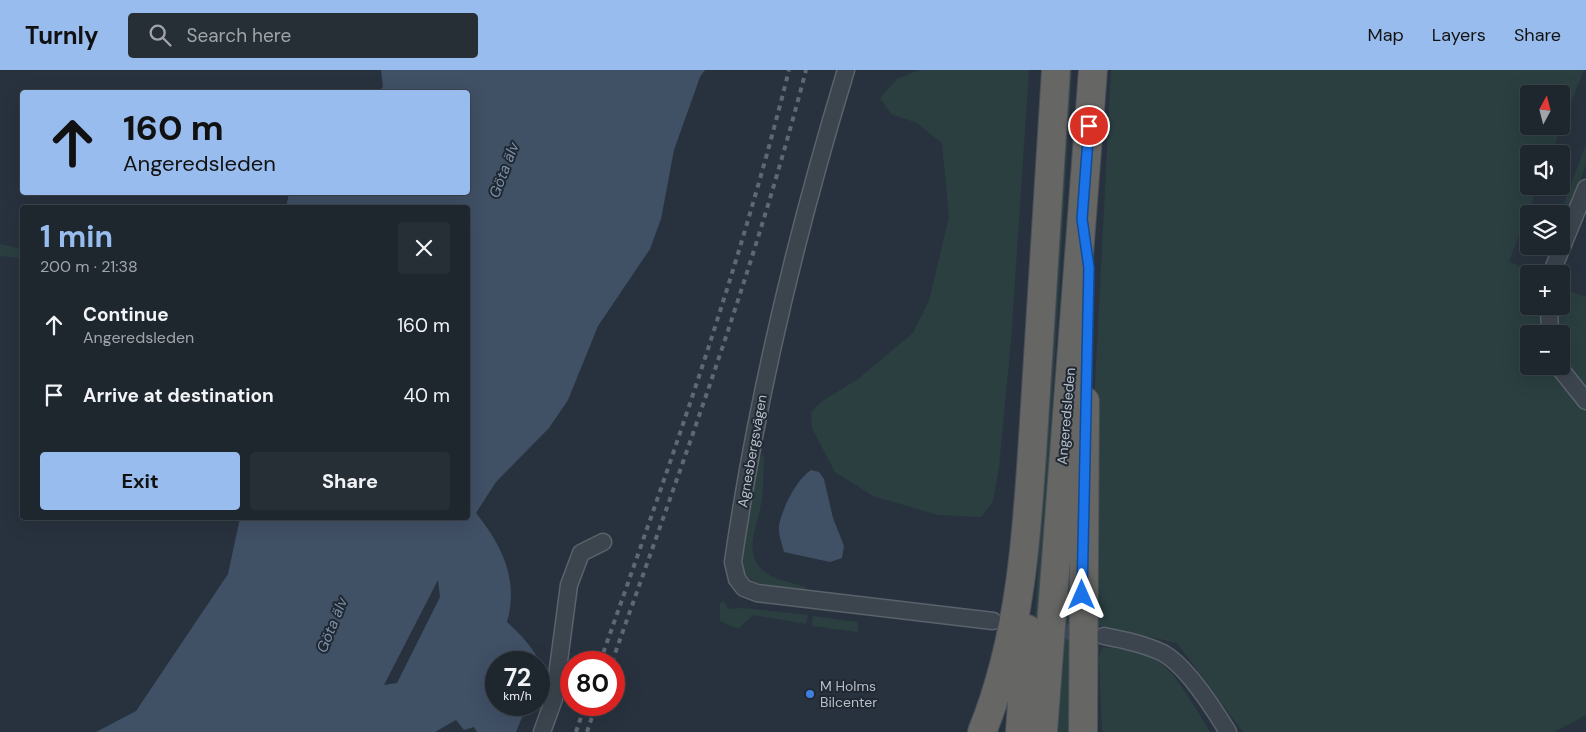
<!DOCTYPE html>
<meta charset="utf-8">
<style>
:root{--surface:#1e262e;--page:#262e36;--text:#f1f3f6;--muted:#a1a5aa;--line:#3c434a;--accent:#98bcee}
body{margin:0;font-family:"DM Sans",sans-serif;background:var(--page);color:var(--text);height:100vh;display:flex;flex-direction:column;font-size:19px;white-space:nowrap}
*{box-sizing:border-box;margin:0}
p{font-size:16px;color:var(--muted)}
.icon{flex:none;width:28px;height:28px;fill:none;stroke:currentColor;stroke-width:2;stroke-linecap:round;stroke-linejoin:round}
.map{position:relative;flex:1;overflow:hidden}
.sheet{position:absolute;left:20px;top:135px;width:450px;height:315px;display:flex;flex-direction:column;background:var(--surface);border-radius:5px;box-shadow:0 5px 20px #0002,0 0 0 1px var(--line)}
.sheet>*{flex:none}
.banner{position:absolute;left:20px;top:20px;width:450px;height:105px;border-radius:5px;box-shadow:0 5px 20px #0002,0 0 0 1px var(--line);background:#98bcee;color:#111;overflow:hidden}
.needle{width:32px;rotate:7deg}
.tools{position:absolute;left:1520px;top:15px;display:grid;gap:10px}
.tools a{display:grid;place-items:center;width:50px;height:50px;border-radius:5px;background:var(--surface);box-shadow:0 5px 20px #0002,0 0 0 1px var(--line);font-size:25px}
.speed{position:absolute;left:485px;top:581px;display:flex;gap:10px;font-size:25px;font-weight:700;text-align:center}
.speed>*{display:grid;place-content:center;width:65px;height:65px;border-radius:50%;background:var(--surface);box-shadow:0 5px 20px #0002,0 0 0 1px var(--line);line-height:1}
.speed small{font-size:12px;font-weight:400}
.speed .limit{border:8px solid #d22;background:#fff;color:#111}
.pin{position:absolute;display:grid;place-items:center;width:42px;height:42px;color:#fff;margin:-21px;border:2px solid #fff;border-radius:50%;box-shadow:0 1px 5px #0007}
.me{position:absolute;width:55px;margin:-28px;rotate:0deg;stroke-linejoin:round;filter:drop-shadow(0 0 4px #0008)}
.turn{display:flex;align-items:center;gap:18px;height:105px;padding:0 20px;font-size:22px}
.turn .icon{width:65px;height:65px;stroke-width:2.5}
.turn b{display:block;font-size:35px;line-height:42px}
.round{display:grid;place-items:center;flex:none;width:52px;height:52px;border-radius:5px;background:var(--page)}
.head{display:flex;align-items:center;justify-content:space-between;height:85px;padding:0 20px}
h1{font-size:30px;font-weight:700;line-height:38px;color:var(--accent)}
.action{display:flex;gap:10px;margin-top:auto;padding:10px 20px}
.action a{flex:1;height:58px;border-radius:5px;background:var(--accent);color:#111;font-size:20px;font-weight:700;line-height:58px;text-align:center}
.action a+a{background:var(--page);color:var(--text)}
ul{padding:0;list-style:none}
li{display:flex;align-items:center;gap:15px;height:70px;padding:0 20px}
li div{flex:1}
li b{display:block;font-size:19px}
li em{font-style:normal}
header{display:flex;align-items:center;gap:30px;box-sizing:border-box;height:70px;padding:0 25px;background:var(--accent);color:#111}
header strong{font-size:24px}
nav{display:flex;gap:28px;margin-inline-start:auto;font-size:18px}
.search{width:350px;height:45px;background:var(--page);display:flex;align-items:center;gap:12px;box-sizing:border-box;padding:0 18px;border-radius:5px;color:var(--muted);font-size:19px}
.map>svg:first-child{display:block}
.green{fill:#2b3f40;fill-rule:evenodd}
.water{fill:#405065;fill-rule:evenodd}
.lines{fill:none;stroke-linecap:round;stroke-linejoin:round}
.minor-tunnel{stroke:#3e4753;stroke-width:16;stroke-dasharray:16 8;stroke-linecap:butt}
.minor-casing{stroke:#5a626b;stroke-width:19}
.trunk-casing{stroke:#464f58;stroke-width:30}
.minor{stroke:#3c444e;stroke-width:16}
.trunk{stroke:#666664;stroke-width:28}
.rail{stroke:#5e6874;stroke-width:4;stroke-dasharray:5 5;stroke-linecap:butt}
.route-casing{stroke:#114b97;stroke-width:12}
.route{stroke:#1a73e8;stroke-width:9}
.shop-dot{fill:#3f7fe0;stroke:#202933;stroke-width:2}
.labels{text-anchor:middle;stroke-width:4;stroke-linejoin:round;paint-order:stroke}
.street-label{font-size:14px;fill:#b8bfc8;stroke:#202933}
.poi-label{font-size:14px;fill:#b8bfc8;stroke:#202933;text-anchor:start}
.water-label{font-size:15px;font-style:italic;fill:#7c90a9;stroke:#202933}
</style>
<header>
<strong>Turnly</strong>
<div class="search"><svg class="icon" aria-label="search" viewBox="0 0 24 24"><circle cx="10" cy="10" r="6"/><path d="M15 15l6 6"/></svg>Search here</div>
<nav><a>Map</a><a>Layers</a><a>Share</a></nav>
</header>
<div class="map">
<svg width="1586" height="662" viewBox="0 0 1586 662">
<rect width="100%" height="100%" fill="#28323e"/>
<path class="green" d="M 919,0 L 1029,0 L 1011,270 L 999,397 L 993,431 L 981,447 L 938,445 L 873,426 L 835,402 L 812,358 L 811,342 L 821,332 L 858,309 L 913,263 L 929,231 L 949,147 L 942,73 L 917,53 L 891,44 L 880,28 L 897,9 Z
M 1068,0 L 1072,0 L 1040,540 L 1028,662 Z
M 1111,0 L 1584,0 L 1551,84 L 1529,84 L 1529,116 L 1538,116 L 1509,191 L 1533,204 L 1529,204 L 1529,236 L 1561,236 L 1561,218 L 1586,227 L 1586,645 L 1554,662 L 1243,662 L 1177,573 L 1083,552 ZM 1529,24 L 1561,24 L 1561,56 L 1529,56 ZM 1529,264 L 1561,264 L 1561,296 L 1529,296 Z
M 1586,74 L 1586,95 L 1561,161 L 1560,144 Z
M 0,174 L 22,179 L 22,188 L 0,186 Z
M 1534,176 L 1556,176 L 1548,186 L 1538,183 Z
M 762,385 L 764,387 C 763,403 764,419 761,434 C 757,457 742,485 765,502 C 776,511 792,512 805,517 L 808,522 C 789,520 758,521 746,504 C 736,490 755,409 758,389 Z
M 1073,390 L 1077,662 L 1058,662 Z
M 724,531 L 728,539 L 742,538 L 808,545 L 806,554 L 753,545 L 739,558 L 736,558 L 720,551 L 720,533 Z
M 813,546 L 857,552 L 858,562 L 812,556 Z
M 1103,577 C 1122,579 1148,582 1163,595 C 1178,607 1199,644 1210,662 L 1102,662 L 1099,586 Z"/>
<path class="water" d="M 381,0 L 705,0 L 700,7 L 674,80 L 661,149 L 650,179 L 598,256 L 568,330 L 549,358 L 496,412 L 476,443 C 502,475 519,510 507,552 C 522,566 533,577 542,596 L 539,604 L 539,592 L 496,592 L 496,635 L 527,635 L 516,662 L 477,662 L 474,657 L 464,660 L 456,650 L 435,662 L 96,662 L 136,641 L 228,504 L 240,448 L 468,448 L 468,138 L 286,137 L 289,123 L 468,122 L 468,22 L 377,22 L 383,17 ZM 438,510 L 440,527 L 397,613 L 384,615 Z
M 811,400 L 819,402 L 824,409 L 833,448 L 844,476 L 842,488 L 830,492 L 784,482 C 782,474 778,463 779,455 C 783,437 796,410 811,400 Z"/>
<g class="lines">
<path class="minor-tunnel" d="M 1042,558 L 1092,565"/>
<g class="minor-casing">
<path id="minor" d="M 846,0 C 797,161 757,326 733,492 L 737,509 L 744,518 L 757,523 L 993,551
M 1551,204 L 1586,118
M 1549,236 L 1550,264
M 1558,296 L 1586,331
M 1104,566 C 1124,570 1144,574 1163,583 C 1187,596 1214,639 1228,662
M 542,662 L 554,629 L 569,515 L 581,483 L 603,472"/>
</g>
<g class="trunk-casing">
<path id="trunk" d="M 982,662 C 1024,559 1028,445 1035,336 C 1042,224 1049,112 1056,0
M 1020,662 L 1027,559
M 1043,662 L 1093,0
M 1083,662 L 1085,331"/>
</g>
<use href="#minor" class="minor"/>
<use href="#trunk" class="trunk"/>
<path class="rail" d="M 600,592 C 669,397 739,201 789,0
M 612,592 C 681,397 754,201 806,0
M 576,662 L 585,635
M 587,662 L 596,635"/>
</g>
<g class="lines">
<g class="route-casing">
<path id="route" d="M 1082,525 L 1089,198 L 1082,149 L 1089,56"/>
</g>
<use href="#route" class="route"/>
</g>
<circle class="shop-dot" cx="810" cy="624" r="5"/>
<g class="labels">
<g class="street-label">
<text transform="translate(1066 346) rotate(-85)" y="5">Angeredsleden</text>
<text transform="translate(752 381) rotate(-80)" y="5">Agnesbergsvägen</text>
</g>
<g class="poi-label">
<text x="820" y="621">M Holms<tspan x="820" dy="16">Bilcenter</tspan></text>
</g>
<g class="water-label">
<text transform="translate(504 100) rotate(-69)" y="5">Göta älv</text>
<text transform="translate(332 555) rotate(-68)" y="5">Göta älv</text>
</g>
</g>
</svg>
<div class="tools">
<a><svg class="needle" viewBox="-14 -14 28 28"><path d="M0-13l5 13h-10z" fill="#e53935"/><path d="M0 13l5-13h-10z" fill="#a1a5aa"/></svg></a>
<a><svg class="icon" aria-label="sound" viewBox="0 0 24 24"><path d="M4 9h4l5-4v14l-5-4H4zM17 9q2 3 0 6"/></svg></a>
<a><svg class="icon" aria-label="layers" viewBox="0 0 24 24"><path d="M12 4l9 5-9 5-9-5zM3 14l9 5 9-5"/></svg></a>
<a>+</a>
<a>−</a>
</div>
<div class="speed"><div>72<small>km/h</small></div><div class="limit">80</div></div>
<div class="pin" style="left:1089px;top:56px;background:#d93025"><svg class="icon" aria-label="arrive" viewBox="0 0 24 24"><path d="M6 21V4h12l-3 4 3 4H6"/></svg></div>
<svg class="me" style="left:1082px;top:525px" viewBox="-20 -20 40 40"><path d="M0-17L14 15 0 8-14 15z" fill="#1a73e8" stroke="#fff" stroke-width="4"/></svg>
<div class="banner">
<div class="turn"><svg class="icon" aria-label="ahead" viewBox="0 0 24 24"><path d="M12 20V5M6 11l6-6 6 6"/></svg><div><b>160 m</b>Angeredsleden</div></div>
</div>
<section class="sheet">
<div class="head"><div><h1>1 min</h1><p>200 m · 21:38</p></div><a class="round"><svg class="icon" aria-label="close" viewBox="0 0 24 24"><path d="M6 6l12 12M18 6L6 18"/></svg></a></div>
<ul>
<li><svg class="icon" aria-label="ahead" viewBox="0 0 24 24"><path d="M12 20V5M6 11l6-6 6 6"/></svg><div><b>Continue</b><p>Angeredsleden</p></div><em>160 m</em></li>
<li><svg class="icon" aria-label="arrive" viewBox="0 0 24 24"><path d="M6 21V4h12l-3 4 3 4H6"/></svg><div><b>Arrive at destination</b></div><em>40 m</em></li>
</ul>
<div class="action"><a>Exit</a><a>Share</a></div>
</section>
</div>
